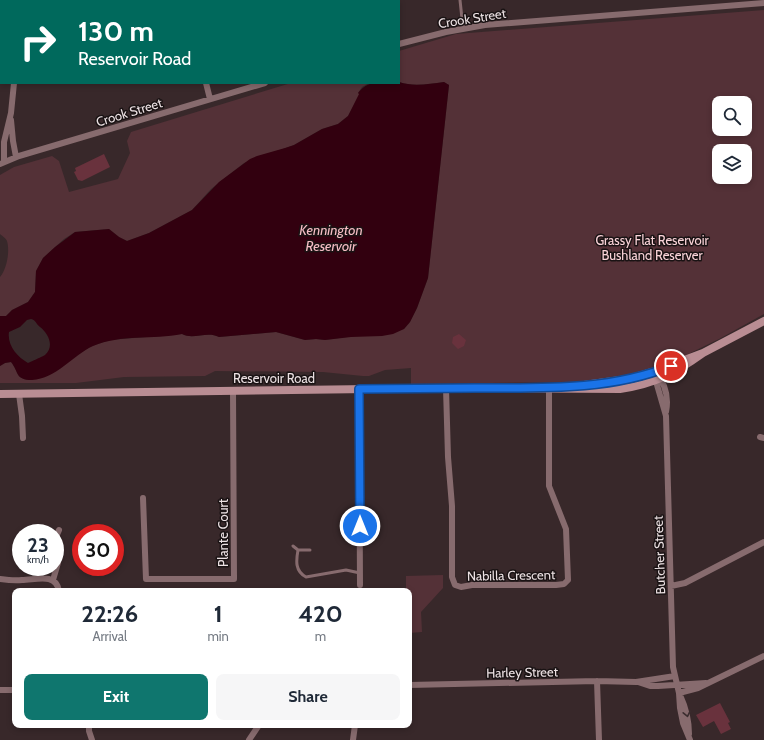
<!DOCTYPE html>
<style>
:root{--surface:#fff;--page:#f6f6f7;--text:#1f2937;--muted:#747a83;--accent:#0f766e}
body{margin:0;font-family:Cabin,sans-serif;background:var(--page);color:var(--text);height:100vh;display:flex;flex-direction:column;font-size:15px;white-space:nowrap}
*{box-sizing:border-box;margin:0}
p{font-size:13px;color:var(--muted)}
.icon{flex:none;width:22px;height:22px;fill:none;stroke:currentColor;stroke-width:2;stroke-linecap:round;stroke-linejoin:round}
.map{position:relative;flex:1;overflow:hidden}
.sheet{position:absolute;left:12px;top:588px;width:400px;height:140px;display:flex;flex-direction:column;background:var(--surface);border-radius:8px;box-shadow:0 2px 6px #0003}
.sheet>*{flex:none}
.hud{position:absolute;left:0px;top:0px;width:400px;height:84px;box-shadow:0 2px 6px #0003;background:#00695c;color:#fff;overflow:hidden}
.controls{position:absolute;left:712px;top:96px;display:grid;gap:8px}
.controls a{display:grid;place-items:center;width:40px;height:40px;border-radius:8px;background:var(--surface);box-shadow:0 2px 6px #0003;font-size:20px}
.speed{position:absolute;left:12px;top:524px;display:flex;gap:8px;font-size:20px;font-weight:700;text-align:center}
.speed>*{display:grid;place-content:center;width:52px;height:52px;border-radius:50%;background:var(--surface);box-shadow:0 2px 6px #0003;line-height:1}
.speed small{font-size:10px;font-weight:400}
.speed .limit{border:6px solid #d22;background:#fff;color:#111}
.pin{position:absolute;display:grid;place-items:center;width:34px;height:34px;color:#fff;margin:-17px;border:2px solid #fff;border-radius:50%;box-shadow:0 1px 4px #0007}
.me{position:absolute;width:44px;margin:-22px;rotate:0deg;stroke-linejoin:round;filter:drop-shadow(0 0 3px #0008)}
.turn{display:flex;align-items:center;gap:14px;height:84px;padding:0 12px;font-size:18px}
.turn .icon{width:52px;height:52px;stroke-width:2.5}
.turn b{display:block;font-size:28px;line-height:34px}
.eta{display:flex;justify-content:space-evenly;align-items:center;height:68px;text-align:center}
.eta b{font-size:24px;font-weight:800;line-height:28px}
.cta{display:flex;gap:8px;margin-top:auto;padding:8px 12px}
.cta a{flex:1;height:46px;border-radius:8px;background:var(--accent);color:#fff;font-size:16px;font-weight:800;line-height:46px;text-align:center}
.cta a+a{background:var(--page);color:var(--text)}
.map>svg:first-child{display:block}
.green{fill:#543137;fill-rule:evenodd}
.water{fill:#32000f;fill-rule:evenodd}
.building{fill:#69323d}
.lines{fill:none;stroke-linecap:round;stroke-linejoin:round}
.service{stroke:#876b6e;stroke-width:3}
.minor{stroke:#876b6e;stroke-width:6}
.secondary{stroke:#b98d93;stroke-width:8}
.oneway{stroke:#3b2d2f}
.route-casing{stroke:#114b97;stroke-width:10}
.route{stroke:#1a73e8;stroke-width:7}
.labels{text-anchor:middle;stroke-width:3;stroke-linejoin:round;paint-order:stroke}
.street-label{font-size:13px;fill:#ece1e3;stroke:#1a1314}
.park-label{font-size:13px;fill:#fad3d8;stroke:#1a1314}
.water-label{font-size:14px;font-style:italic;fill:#f6bdc5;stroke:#1a1314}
</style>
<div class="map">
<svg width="764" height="740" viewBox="0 0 764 740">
<rect width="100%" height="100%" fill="#38282a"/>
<path class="green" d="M 764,10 L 764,314 L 719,339 L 676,360 L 633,375 L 594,381 L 574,382 L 411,384 L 411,368 L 385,370 L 369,376 L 363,376 L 323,372 L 215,371 L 205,376 L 124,377 L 76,383 L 0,383 L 0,366 L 5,363 L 11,362 C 20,373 14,379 32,380 L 92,346 L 110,340 L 182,334 C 193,340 207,331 219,337 L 276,332 L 305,340 L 316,339 L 325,340 L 404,329 L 410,322 L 417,308 L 428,278 L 449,85 L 444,82 C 429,84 413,87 399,82 L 399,51 L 456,34 ZM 719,103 L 745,103 L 745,129 L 719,129 ZM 719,151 L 745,151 L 745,177 L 719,177 Z
M 291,83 L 369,83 L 362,87 L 358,93 L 360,94 L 348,116 L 338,124 L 322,129 L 294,145 L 244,163 L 211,189 L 192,210 L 149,233 L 127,241 L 119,237 L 109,229 L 75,232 L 64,239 L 43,258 L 36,271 L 35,292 L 28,302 L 12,310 L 6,316 L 0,316 L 0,277 C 7,269 10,251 7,241 C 6,238 2,236 0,234 L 0,175 L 14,167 L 52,156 L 59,161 L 69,192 L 118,179 L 130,153 L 127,141 L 131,132 Z
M 443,575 L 443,588 L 421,612 L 422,632 L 409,633 L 409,591 L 406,591 L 406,576 Z"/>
<path class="water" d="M 399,82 C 413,87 429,84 444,82 L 449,85 L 428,278 L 417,308 L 410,322 L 404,329 L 393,334 L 382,336 L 351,337 L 325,340 L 316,339 L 305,340 L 276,332 L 219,337 C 207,331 193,340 182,334 C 153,340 121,334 93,346 C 73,355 56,379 32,380 C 15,380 19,372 11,362 L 5,363 L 0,366 L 0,316 L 6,316 L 12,310 L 28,302 L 35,292 L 36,271 L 43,258 L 55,247 L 75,232 L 109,229 L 119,237 L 127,241 L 149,233 L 192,210 L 219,182 L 250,159 L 257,156 L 285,148 L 294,145 L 322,129 L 338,124 L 348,116 L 359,94 L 358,93 C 372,75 384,88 399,82 ZM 31,319 C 36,320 36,324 40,327 C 48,333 55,346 45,355 C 44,356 30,362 28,363 C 17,357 7,345 9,332 L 20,327 L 27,320 Z"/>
<path class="building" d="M 104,154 L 110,167 L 82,181 L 78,180 L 74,172 L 76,171 L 75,168 Z
M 459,334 L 466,340 L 464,346 L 458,349 L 452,343 L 453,337 Z
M 720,703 L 730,722 L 728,723 L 731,729 L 721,734 L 714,721 L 703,727 L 696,715 Z"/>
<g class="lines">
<path class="service" d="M 460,0 L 463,28
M 293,546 L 298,550 L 310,550
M 298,550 C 296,561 295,571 306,577 L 346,570 L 360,573"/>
<path class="minor" d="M 22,1 L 22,0
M 202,1 L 202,0
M 334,1 L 337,1
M 399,44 L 446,32 L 485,25 L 764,3
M 206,83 L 210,99
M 11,120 L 13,141 L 16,157
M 4,162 L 4,142 L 11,113 L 14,83
M 0,164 L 19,156 L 265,83
M 655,371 C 665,383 669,397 666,412
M 655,378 L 666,416 L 673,667 L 679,693 L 680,708 L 683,723 L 690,740
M 446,388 L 448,457 L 452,506 L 452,577 L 455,585 L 461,587 L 472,585 L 556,585 L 564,584 L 568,580 L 566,529 L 549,486 L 549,388
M 359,389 L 360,585
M 19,394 L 22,416 L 23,438
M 760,437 L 764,438
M 143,498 L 146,579 L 234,579 L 233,390
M 0,579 C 7,580 15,581 22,580 C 35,580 56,572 59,591
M 53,580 L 58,563 L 56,537 L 59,530
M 671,586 L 685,583 L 764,542
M 597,681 L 599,740
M 638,682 L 650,686 L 658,686 L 706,683
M 409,685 L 597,681 L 636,682 L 675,676
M 0,690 L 15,690
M 679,693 L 698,688 L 764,656
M 680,695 C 686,708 689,720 689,734
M 89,725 L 89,731 L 92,740
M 249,740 L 259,725
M 353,740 L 355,725"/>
<path class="secondary" d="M 584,385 L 628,379 L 655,371 L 703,353 L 764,321
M 0,394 L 446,388 L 620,389 C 655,384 675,373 703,353"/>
</g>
<defs><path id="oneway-chevron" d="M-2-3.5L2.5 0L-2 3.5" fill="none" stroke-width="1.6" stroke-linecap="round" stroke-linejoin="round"/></defs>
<use class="oneway" href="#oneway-chevron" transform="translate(687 714) rotate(78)"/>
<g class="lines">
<g class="route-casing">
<path id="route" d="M 360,526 L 359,389 C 398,389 436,388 475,388 C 541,388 609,391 671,366"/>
</g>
<use href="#route" class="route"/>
</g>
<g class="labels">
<g class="street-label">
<text transform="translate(472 18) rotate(-9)" y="5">Crook Street</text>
<text transform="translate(129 112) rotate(-17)" y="5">Crook Street</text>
<text x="274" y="383">Reservoir Road</text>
<text transform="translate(223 533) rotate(-90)" y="5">Plante Court</text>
<text transform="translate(659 555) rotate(-92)" y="5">Butcher Street</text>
<text transform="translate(511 575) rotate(-1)" y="5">Nabilla Crescent</text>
<text transform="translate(522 672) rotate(-1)" y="5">Harley Street</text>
</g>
<g class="park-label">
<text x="652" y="245">Grassy Flat Reservoir<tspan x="652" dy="15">Bushland Reserver</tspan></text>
</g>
<g class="water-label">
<text x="331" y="235">Kennington<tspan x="331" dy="16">Reservoir</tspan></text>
</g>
</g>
</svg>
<div class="controls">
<a><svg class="icon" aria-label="search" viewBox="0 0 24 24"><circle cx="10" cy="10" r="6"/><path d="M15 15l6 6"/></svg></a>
<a><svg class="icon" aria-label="layers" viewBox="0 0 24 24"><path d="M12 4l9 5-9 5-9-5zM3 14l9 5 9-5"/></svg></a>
</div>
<div class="speed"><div>23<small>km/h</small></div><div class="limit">30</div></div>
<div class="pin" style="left:671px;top:366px;background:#d93025"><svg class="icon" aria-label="arrive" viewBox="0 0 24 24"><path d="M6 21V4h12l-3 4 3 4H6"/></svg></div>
<svg class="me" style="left:360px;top:526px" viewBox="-20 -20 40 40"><circle r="17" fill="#1a73e8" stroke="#fff" stroke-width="3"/><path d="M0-11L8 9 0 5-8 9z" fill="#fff"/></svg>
<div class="hud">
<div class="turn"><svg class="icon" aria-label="right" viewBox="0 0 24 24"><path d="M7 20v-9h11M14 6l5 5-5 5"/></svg><div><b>130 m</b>Reservoir Road</div></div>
</div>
<section class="sheet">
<div class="eta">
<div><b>22:26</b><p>Arrival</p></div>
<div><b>1</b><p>min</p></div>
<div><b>420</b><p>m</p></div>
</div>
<div class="cta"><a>Exit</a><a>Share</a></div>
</section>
</div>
